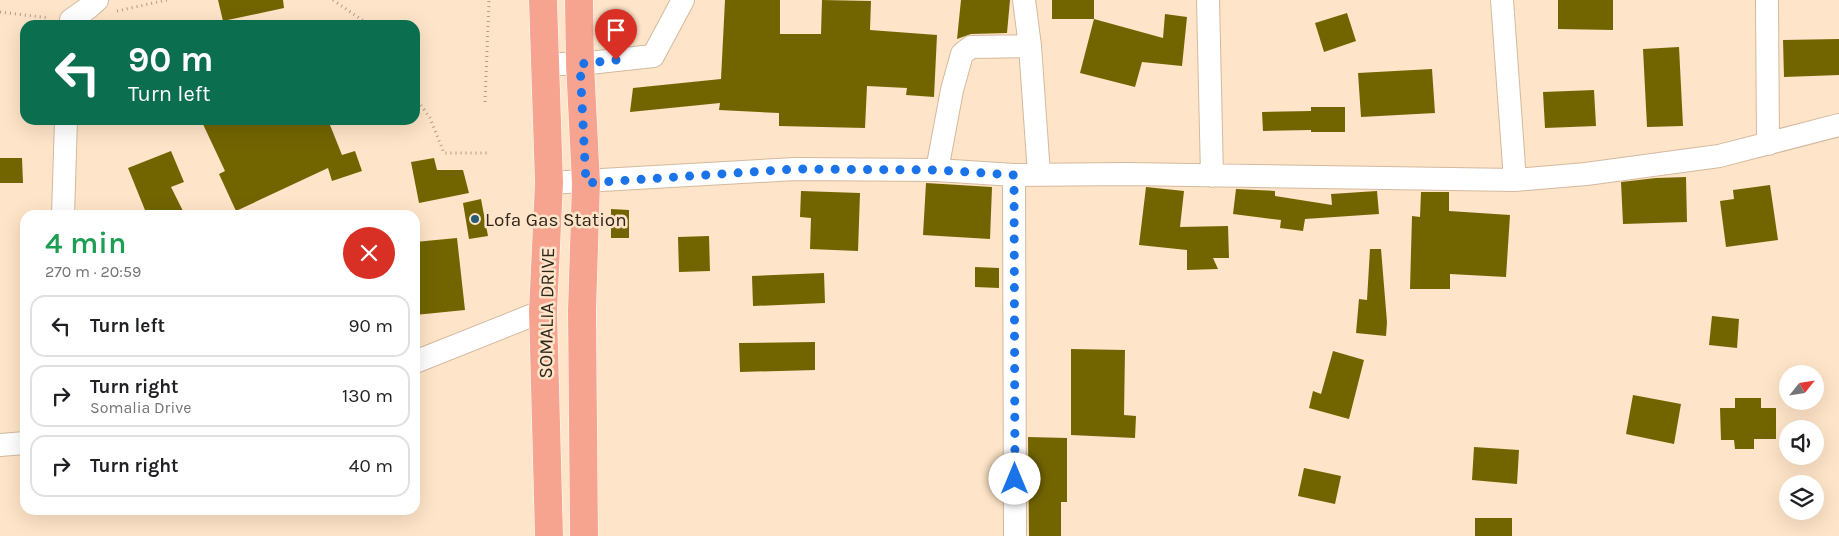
<!DOCTYPE html>
<meta charset="utf-8">
<style>
:root{--surface:#fff;--page:#f6f6f6;--text:#202124;--muted:#757577;--line:#e0e0e0}
body{margin:0;font-family:Karla,sans-serif;background:var(--page);color:var(--text);height:100vh;display:flex;flex-direction:column;font-size:19px;white-space:nowrap}
*{box-sizing:border-box;margin:0}
p{font-size:16px;color:var(--muted)}
.icon{flex:none;width:28px;height:28px;fill:none;stroke:currentColor;stroke-width:2;stroke-linecap:round;stroke-linejoin:round}
.map{position:relative;flex:1;overflow:hidden}
.side{position:absolute;left:20px;top:210px;width:400px;height:305px;display:flex;flex-direction:column;background:var(--surface);border-radius:15px;box-shadow:0 5px 20px #0002}
.side>*{flex:none}
.guide{position:absolute;left:20px;top:20px;width:400px;height:105px;border-radius:15px;box-shadow:0 5px 20px #0002;background:#0b6e4f;color:#fff;overflow:hidden}
.needle{width:32px;rotate:60deg}
.buttons{position:absolute;left:1779px;top:365px;display:grid;gap:10px}
.buttons a{display:grid;place-items:center;width:45px;height:45px;border-radius:50%;background:var(--surface);box-shadow:0 5px 20px #0002;font-size:25px}
.pin{position:absolute;display:grid;place-items:center;width:42px;height:42px;color:#fff;margin:-51px -21px;border-radius:50% 50% 50% 0;rotate:-45deg;box-shadow:0 0 5px #0007}
.pin .icon{rotate:45deg}
.me{position:absolute;width:55px;margin:-28px;rotate:0deg;stroke-linejoin:round;filter:drop-shadow(0 0 4px #0008)}
.turn{display:flex;align-items:center;gap:18px;height:105px;padding:0 25px;font-size:22px}
.turn .icon{width:65px;height:65px;stroke-width:2.5}
.turn b{display:block;font-size:35px;line-height:42px}
.round{display:grid;place-items:center;flex:none;width:52px;height:52px;border-radius:26px;background:var(--page)}
.head{display:flex;align-items:center;justify-content:space-between;height:85px;padding:0 25px}
h1{font-size:30px;font-weight:600;line-height:38px;color:#1e9e55}
ul{padding:0;list-style:none}
li{display:flex;align-items:center;gap:15px;height:62px;margin:0 10px 8px;padding:0 15px;border:2px solid var(--line);border-radius:15px}
li div{flex:1}
li b{display:block;font-size:19px}
li em{font-style:normal}
.map>svg:first-child{display:block}
.building{fill:#726500}
.lines{fill:none;stroke-linecap:round;stroke-linejoin:round}
.minor-casing{stroke:#d3b99f;stroke-width:24}
.major-casing{stroke:#fff;stroke-width:29}
.path{stroke:#b19d88;stroke-width:3;stroke-dasharray:1 4;stroke-linecap:butt}
.minor{stroke:#fff;stroke-width:22}
.major{stroke:#f6a48f;stroke-width:28}
.route{stroke:#1a73e8;stroke-width:9;stroke-dasharray:0 16.2}
.poi-dot{fill:#255c77;stroke:#fee4c8;stroke-width:2}
.labels{text-anchor:middle;stroke-width:5;stroke-linejoin:round;paint-order:stroke}
.poi-label{font-size:19px;fill:#2f251b;stroke:#fee4c8;text-anchor:start}
.street-label{font-size:19px;fill:#2f251b;stroke:#fee4c8}
</style>
<div class="map">
<svg width="1839" height="536" viewBox="0 0 1839 536">
<rect width="100%" height="100%" fill="#fee4c8"/>
<path class="building" d="M 218,0 L 283,0 L 284,8 L 223,21 Z
M 725,0 L 780,0 L 780,34 L 821,34 L 822,0 L 871,1 L 870,30 L 937,35 L 934,97 L 906,95 L 907,88 L 867,86 L 865,128 L 779,126 L 779,113 L 719,110 L 720,103 L 630,112 L 633,88 L 721,79 Z
M 961,0 L 1010,0 L 1007,33 L 971,34 L 957,39 Z
M 1052,0 L 1094,0 L 1094,19 L 1052,19 Z
M 1558,0 L 1613,0 L 1613,30 L 1558,29 Z
M 1347,13 L 1356,41 L 1324,52 L 1315,23 Z
M 1165,14 L 1187,17 L 1182,66 L 1142,62 L 1135,87 L 1080,73 L 1094,19 L 1163,38 Z
M 1839,39 L 1839,75 L 1784,77 L 1783,40 Z
M 1679,47 L 1683,126 L 1647,127 L 1643,49 Z
M 1432,69 L 1435,113 L 1361,117 L 1358,73 Z
M 1594,90 L 1596,126 L 1545,128 L 1543,92 Z
M 1311,107 L 1345,107 L 1345,132 L 1311,132 L 1311,130 L 1263,131 L 1262,112 L 1311,111 Z
M 201,120 L 328,120 L 342,155 L 355,151 L 362,171 L 332,181 L 328,168 L 236,211 L 219,174 L 225,171 Z
M 171,151 L 184,182 L 171,187 L 185,215 L 147,215 L 128,168 Z
M 0,158 L 22,158 L 23,183 L 0,183 Z
M 434,158 L 437,170 L 463,170 L 469,193 L 419,203 L 411,162 Z
M 1686,177 L 1687,222 L 1623,224 L 1621,182 L 1656,178 Z
M 926,183 L 992,187 L 990,239 L 923,235 Z
M 1770,185 L 1778,240 L 1726,247 L 1720,201 L 1734,199 L 1733,190 Z
M 1146,187 L 1184,191 L 1180,227 L 1228,226 L 1229,258 L 1213,258 L 1218,269 L 1187,270 L 1187,250 L 1139,245 Z
M 1236,189 L 1275,191 L 1275,196 L 1332,205 L 1331,194 L 1377,191 L 1379,214 L 1305,219 L 1303,231 L 1280,228 L 1281,220 L 1233,214 Z
M 801,191 L 860,193 L 858,251 L 810,249 L 811,218 L 800,217 Z
M 1421,192 L 1449,192 L 1449,211 L 1510,215 L 1506,277 L 1450,274 L 1450,289 L 1410,289 L 1412,216 L 1420,217 Z
M 481,199 L 488,236 L 469,239 L 463,203 Z
M 611,209 L 629,210 L 629,238 L 611,238 Z
M 709,236 L 710,271 L 679,272 L 678,237 Z
M 457,238 L 465,310 L 415,315 L 415,242 Z
M 1370,249 L 1381,249 L 1387,322 L 1386,336 L 1356,333 L 1359,299 L 1367,300 Z
M 975,267 L 999,268 L 999,288 L 975,287 Z
M 824,273 L 825,303 L 753,306 L 752,276 Z
M 1712,316 L 1739,319 L 1737,348 L 1709,345 Z
M 815,342 L 815,370 L 740,372 L 739,343 Z
M 1071,349 L 1125,350 L 1124,415 L 1136,416 L 1135,438 L 1071,435 Z
M 1333,351 L 1364,360 L 1349,419 L 1309,408 L 1313,391 L 1321,394 Z
M 1633,395 L 1681,404 L 1674,444 L 1626,434 Z
M 1735,398 L 1761,398 L 1761,408 L 1776,408 L 1776,439 L 1754,439 L 1754,449 L 1735,449 L 1734,440 L 1721,440 L 1720,408 L 1735,408 Z
M 1028,437 L 1067,438 L 1067,502 L 1061,502 L 1061,536 L 1029,536 Z
M 1474,447 L 1519,450 L 1517,484 L 1472,480 Z
M 1304,468 L 1341,476 L 1335,504 L 1298,496 Z
M 1475,518 L 1512,518 L 1512,536 L 1475,536 Z"/>
<g class="lines">
<g class="minor-casing">
<path id="minor" d="M 1024,0 L 1030,46 L 1039,174
M 1208,0 L 1212,176
M 1502,0 L 1515,180
M 1767,0 L 1768,144
M 71,25 L 71,20 L 88,8 L 97,0
M 545,64 L 580,64 L 653,56 L 683,0
M 937,170 L 952,90 L 962,54 L 971,47 L 1030,46
M 1014,175 L 1015,536
M 549,183 L 795,169 L 937,170 L 1014,175 L 1126,174 L 1515,180 L 1586,174 L 1719,156 L 1839,125
M 63,215 L 66,120
M 415,362 L 543,311
M 0,445 L 25,443"/>
</g>
<g class="major-casing">
<path id="major" d="M 543,0 L 549,183 L 543,311 L 549,536
M 579,0 L 580,64 L 586,183 L 582,311 L 584,536"/>
</g>
<path class="path" d="M 333,0 L 365,22 L 365,25
M 117,11 L 167,0
M 0,12 L 49,18
M 415,97 L 430,118 L 444,153 L 488,153
M 485,102 L 489,0"/>
<use href="#minor" class="minor"/>
<use href="#major" class="major"/>
</g>
<g class="lines">
<path class="route" d="M 616,60 L 580,64 L 586,183 L 795,169 L 937,170 L 1014,175 L 1015,479"/>
</g>
<circle class="poi-dot" cx="475" cy="219" r="5"/>
<g class="labels">
<g class="poi-label">
<text x="485" y="226">Lofa Gas Station</text>
</g>
<g class="street-label">
<text transform="translate(546 313) rotate(-89)" y="7">SOMALIA DRIVE</text>
</g>
</g>
</svg>
<div class="buttons">
<a><svg class="needle" viewBox="-14 -14 28 28"><path d="M0-13l5 13h-10z" fill="#e53935"/><path d="M0 13l5-13h-10z" fill="#757577"/></svg></a>
<a><svg class="icon" aria-label="sound" viewBox="0 0 24 24"><path d="M4 9h4l5-4v14l-5-4H4zM17 9q2 3 0 6"/></svg></a>
<a><svg class="icon" aria-label="layers" viewBox="0 0 24 24"><path d="M12 4l9 5-9 5-9-5zM3 14l9 5 9-5"/></svg></a>
</div>
<div class="pin" style="left:616px;top:60px;background:#d93025"><svg class="icon" aria-label="arrive" viewBox="0 0 24 24"><path d="M6 21V4h12l-3 4 3 4H6"/></svg></div>
<svg class="me" style="left:1015px;top:479px" viewBox="-20 -20 40 40"><circle r="19" fill="#fff"/><path d="M0-13L10 11 0 6-10 11z" fill="#1a73e8"/></svg>
<div class="guide">
<div class="turn"><svg class="icon" aria-label="left" viewBox="0 0 24 24"><path d="M17 20v-9H6M10 6l-5 5 5 5"/></svg><div><b>90 m</b>Turn left</div></div>
</div>
<section class="side">
<div class="head"><div><h1>4 min</h1><p>270 m · 20:59</p></div><a class="round" style="background:#d93025;color:#fff"><svg class="icon" aria-label="close" viewBox="0 0 24 24"><path d="M6 6l12 12M18 6L6 18"/></svg></a></div>
<ul>
<li><svg class="icon" aria-label="left" viewBox="0 0 24 24"><path d="M17 20v-9H6M10 6l-5 5 5 5"/></svg><div><b>Turn left</b></div><em>90 m</em></li>
<li><svg class="icon" aria-label="right" viewBox="0 0 24 24"><path d="M7 20v-9h11M14 6l5 5-5 5"/></svg><div><b>Turn right</b><p>Somalia Drive</p></div><em>130 m</em></li>
<li><svg class="icon" aria-label="right" viewBox="0 0 24 24"><path d="M7 20v-9h11M14 6l5 5-5 5"/></svg><div><b>Turn right</b></div><em>40 m</em></li>
</ul>
</section>
</div>
